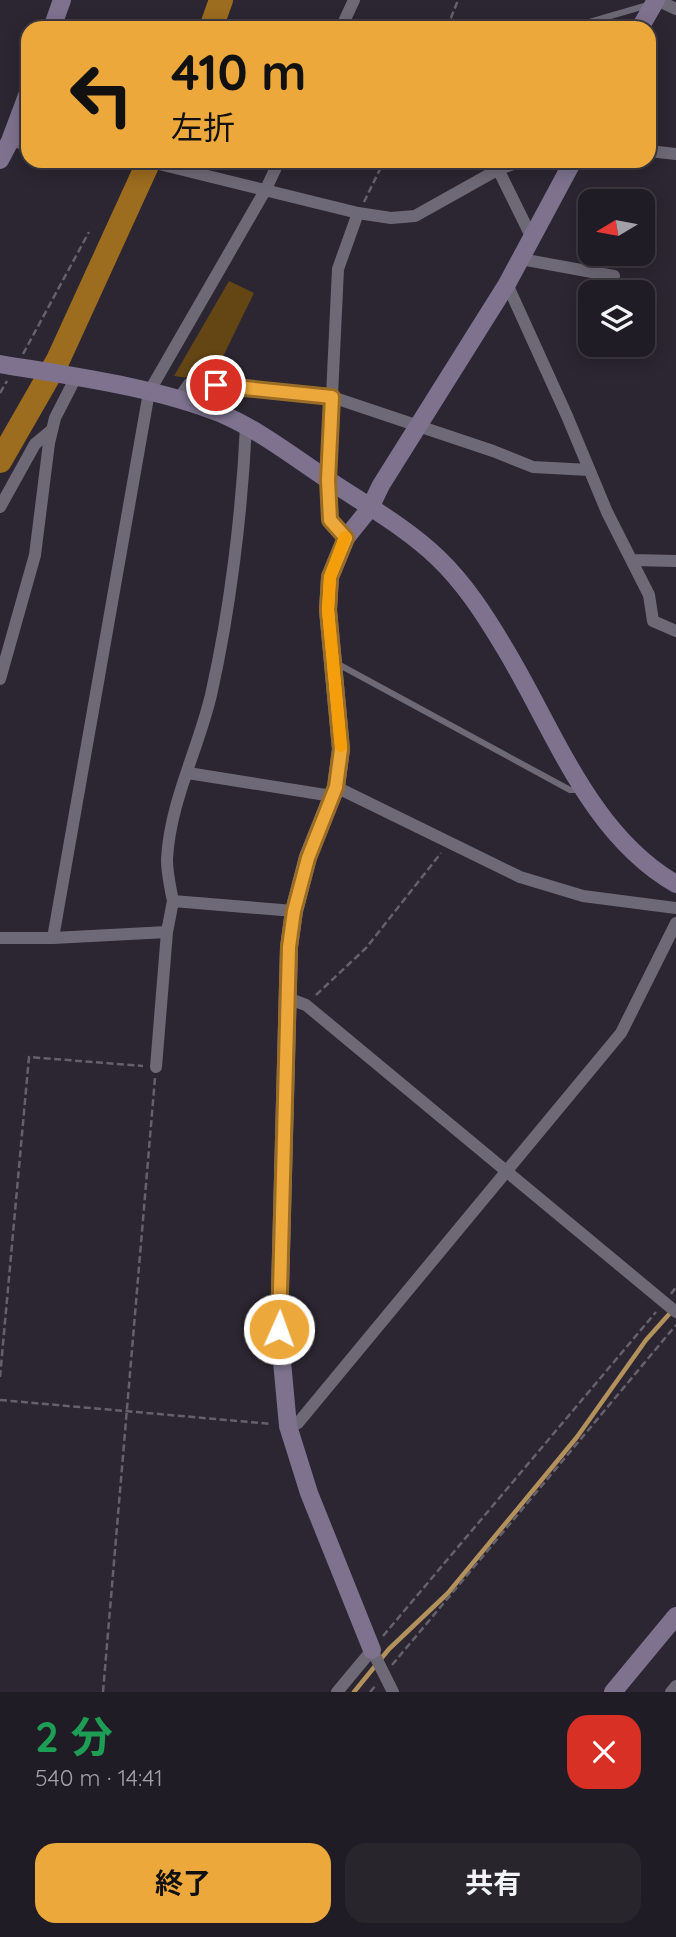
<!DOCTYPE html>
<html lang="ja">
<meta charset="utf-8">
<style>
:root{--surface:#201c25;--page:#28252d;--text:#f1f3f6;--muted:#a2a1a7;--line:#3d3a42;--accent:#eda83b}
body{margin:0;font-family:Quicksand,"Noto Sans JP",sans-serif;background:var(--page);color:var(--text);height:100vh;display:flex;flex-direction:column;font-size:26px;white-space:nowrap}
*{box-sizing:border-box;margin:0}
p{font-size:23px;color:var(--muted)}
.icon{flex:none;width:38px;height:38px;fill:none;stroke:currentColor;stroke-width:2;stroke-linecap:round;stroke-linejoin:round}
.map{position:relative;height:1692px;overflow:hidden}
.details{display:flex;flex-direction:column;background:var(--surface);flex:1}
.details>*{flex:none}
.guide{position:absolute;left:21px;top:21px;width:635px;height:147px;border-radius:21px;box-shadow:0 4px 18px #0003,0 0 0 2px var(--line);background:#eda83b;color:#111;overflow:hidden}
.needle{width:46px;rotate:260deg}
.controls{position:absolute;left:578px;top:189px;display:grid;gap:14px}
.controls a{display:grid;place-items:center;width:77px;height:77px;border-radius:14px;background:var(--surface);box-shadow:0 4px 18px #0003,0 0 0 2px var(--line);font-size:35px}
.pin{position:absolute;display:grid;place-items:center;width:60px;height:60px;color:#fff;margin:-30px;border:4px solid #fff;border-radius:50%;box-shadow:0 2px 7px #0007}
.me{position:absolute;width:77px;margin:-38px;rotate:2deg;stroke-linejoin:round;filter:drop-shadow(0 0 5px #0008)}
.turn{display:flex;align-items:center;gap:24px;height:147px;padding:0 35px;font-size:32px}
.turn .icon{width:91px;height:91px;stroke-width:2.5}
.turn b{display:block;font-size:49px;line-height:60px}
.round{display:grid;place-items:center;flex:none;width:74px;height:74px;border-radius:21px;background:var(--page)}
.overview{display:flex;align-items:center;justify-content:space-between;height:119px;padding:0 35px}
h1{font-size:42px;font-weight:700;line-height:52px;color:#1e9e55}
.action{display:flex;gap:14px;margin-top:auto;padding:14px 35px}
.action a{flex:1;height:80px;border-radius:21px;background:var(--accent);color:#111;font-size:28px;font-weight:700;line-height:80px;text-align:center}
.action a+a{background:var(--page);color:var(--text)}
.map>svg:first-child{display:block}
.green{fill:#644615}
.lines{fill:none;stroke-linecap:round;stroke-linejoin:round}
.stream{stroke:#b3915d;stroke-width:4.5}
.river{stroke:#9c6c1f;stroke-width:24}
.path{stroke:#65616b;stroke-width:2.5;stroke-dasharray:7 3.5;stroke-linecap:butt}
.lane{stroke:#6e6976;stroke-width:6}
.street{stroke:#6e6976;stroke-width:12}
.secondary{stroke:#7e728f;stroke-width:18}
.route-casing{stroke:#9a6d26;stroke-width:18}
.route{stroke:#eda83b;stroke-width:12}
.slow{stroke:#f59e0b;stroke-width:12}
</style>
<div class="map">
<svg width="676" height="1692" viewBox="0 0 676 1692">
<rect width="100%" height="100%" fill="#2b2631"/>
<path class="green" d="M 229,281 L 254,293 L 211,381 L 174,376 Z"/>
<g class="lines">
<path class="stream" d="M 354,1692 L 389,1649 L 448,1593 L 577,1437 L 646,1340 L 671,1312"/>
<path class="river" d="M 211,28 L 221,0
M 0,461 L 58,360 L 149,161"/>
<path class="path" d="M 447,28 L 458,0
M 364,202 L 384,161
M 23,354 L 89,232
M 0,393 L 7,381
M 316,995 L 366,948 L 441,853
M 671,1294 L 676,1287
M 0,1377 L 29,1057 L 143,1066
M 0,1400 L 272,1424
M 383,1636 L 656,1312
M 392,1665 L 676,1325
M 103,1692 L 155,1078
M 370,1692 L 377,1684"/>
<path class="lane" d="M 569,28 L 648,5
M 336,663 L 570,790 L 580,790"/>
<path class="street" d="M 657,0 L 676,9
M 341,28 L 354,0
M 10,141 L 28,144
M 649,151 L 676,154
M 147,161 L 358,213 L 391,218 L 415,216 L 499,169 L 522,161
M 494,161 L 532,238
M 521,259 L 614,276
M 507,284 L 567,416 L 607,512 L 649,595 L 653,621 L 676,631
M 177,401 L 189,384 L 198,382 L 254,391 L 332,397 L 493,451 L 533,467 L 589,470
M 0,507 L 35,444 L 52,430
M 346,538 L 330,520 L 328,480 L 338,269 L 358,213
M 632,560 L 676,561
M 0,679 L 35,555 L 49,443 L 55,418 L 76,377
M 188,773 L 332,796
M 336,787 L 520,877 L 583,896 L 676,908
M 173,901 C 170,887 167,873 167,859 C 170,802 198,750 211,695 C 230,611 242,512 246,426
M 0,938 L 53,938 L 167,932
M 53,938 L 149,392 L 266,189 L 279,161
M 287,998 L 306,1005 L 676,1312
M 156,1067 L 167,932 L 173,901 L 294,911
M 288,1426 L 298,1423 L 621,1033 L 676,923
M 337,1692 L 372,1650 L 393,1692
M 671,1692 L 676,1686"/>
<path class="secondary" d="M 52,28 L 62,0
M 640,28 L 656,0
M 0,160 L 10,141 L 28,93
M 0,364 C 71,376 156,387 222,414 C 261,431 295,458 330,481 C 366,505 407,528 438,558 C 465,584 485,615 504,647 C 554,729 589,834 676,884
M 372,1650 L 309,1493 L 288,1426 L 279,1329 L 289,947 L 294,911 L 308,857 L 336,787 L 341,749 L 328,610 L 330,577 L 346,538 L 370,508 L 381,485 L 507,284 L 573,161
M 613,1692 L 676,1616"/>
</g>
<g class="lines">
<g class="route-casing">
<path id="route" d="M 216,385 L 332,397 L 328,480 L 330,520 L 346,538 L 330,577 L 328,610 L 341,749 L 336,787 L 308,858 L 294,911 L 289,947 L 279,1329"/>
</g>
<use href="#route" class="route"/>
<path class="slow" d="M 341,746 L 328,610 L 330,577 L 345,537"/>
</g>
</svg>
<div class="controls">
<a><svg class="needle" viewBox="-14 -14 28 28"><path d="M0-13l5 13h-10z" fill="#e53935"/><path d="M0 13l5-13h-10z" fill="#a2a1a7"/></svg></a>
<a><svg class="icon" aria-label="layers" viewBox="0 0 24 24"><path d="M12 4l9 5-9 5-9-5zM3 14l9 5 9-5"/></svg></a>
</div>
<div class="pin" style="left:216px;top:385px;background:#d93025"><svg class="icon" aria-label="arrive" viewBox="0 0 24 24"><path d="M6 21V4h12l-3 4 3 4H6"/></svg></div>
<svg class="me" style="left:279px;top:1329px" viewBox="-20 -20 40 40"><circle r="17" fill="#eda83b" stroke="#fff" stroke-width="3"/><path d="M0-11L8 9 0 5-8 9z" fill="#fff"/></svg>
<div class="guide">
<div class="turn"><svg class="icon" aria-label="left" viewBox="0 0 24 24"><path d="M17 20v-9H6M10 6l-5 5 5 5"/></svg><div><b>410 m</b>左折</div></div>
</div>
</div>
<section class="details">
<div class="overview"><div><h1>2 分</h1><p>540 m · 14:41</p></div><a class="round" style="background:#d93025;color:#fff"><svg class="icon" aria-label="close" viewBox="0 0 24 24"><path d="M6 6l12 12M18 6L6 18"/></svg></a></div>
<div class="action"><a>終了</a><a>共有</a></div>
</section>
